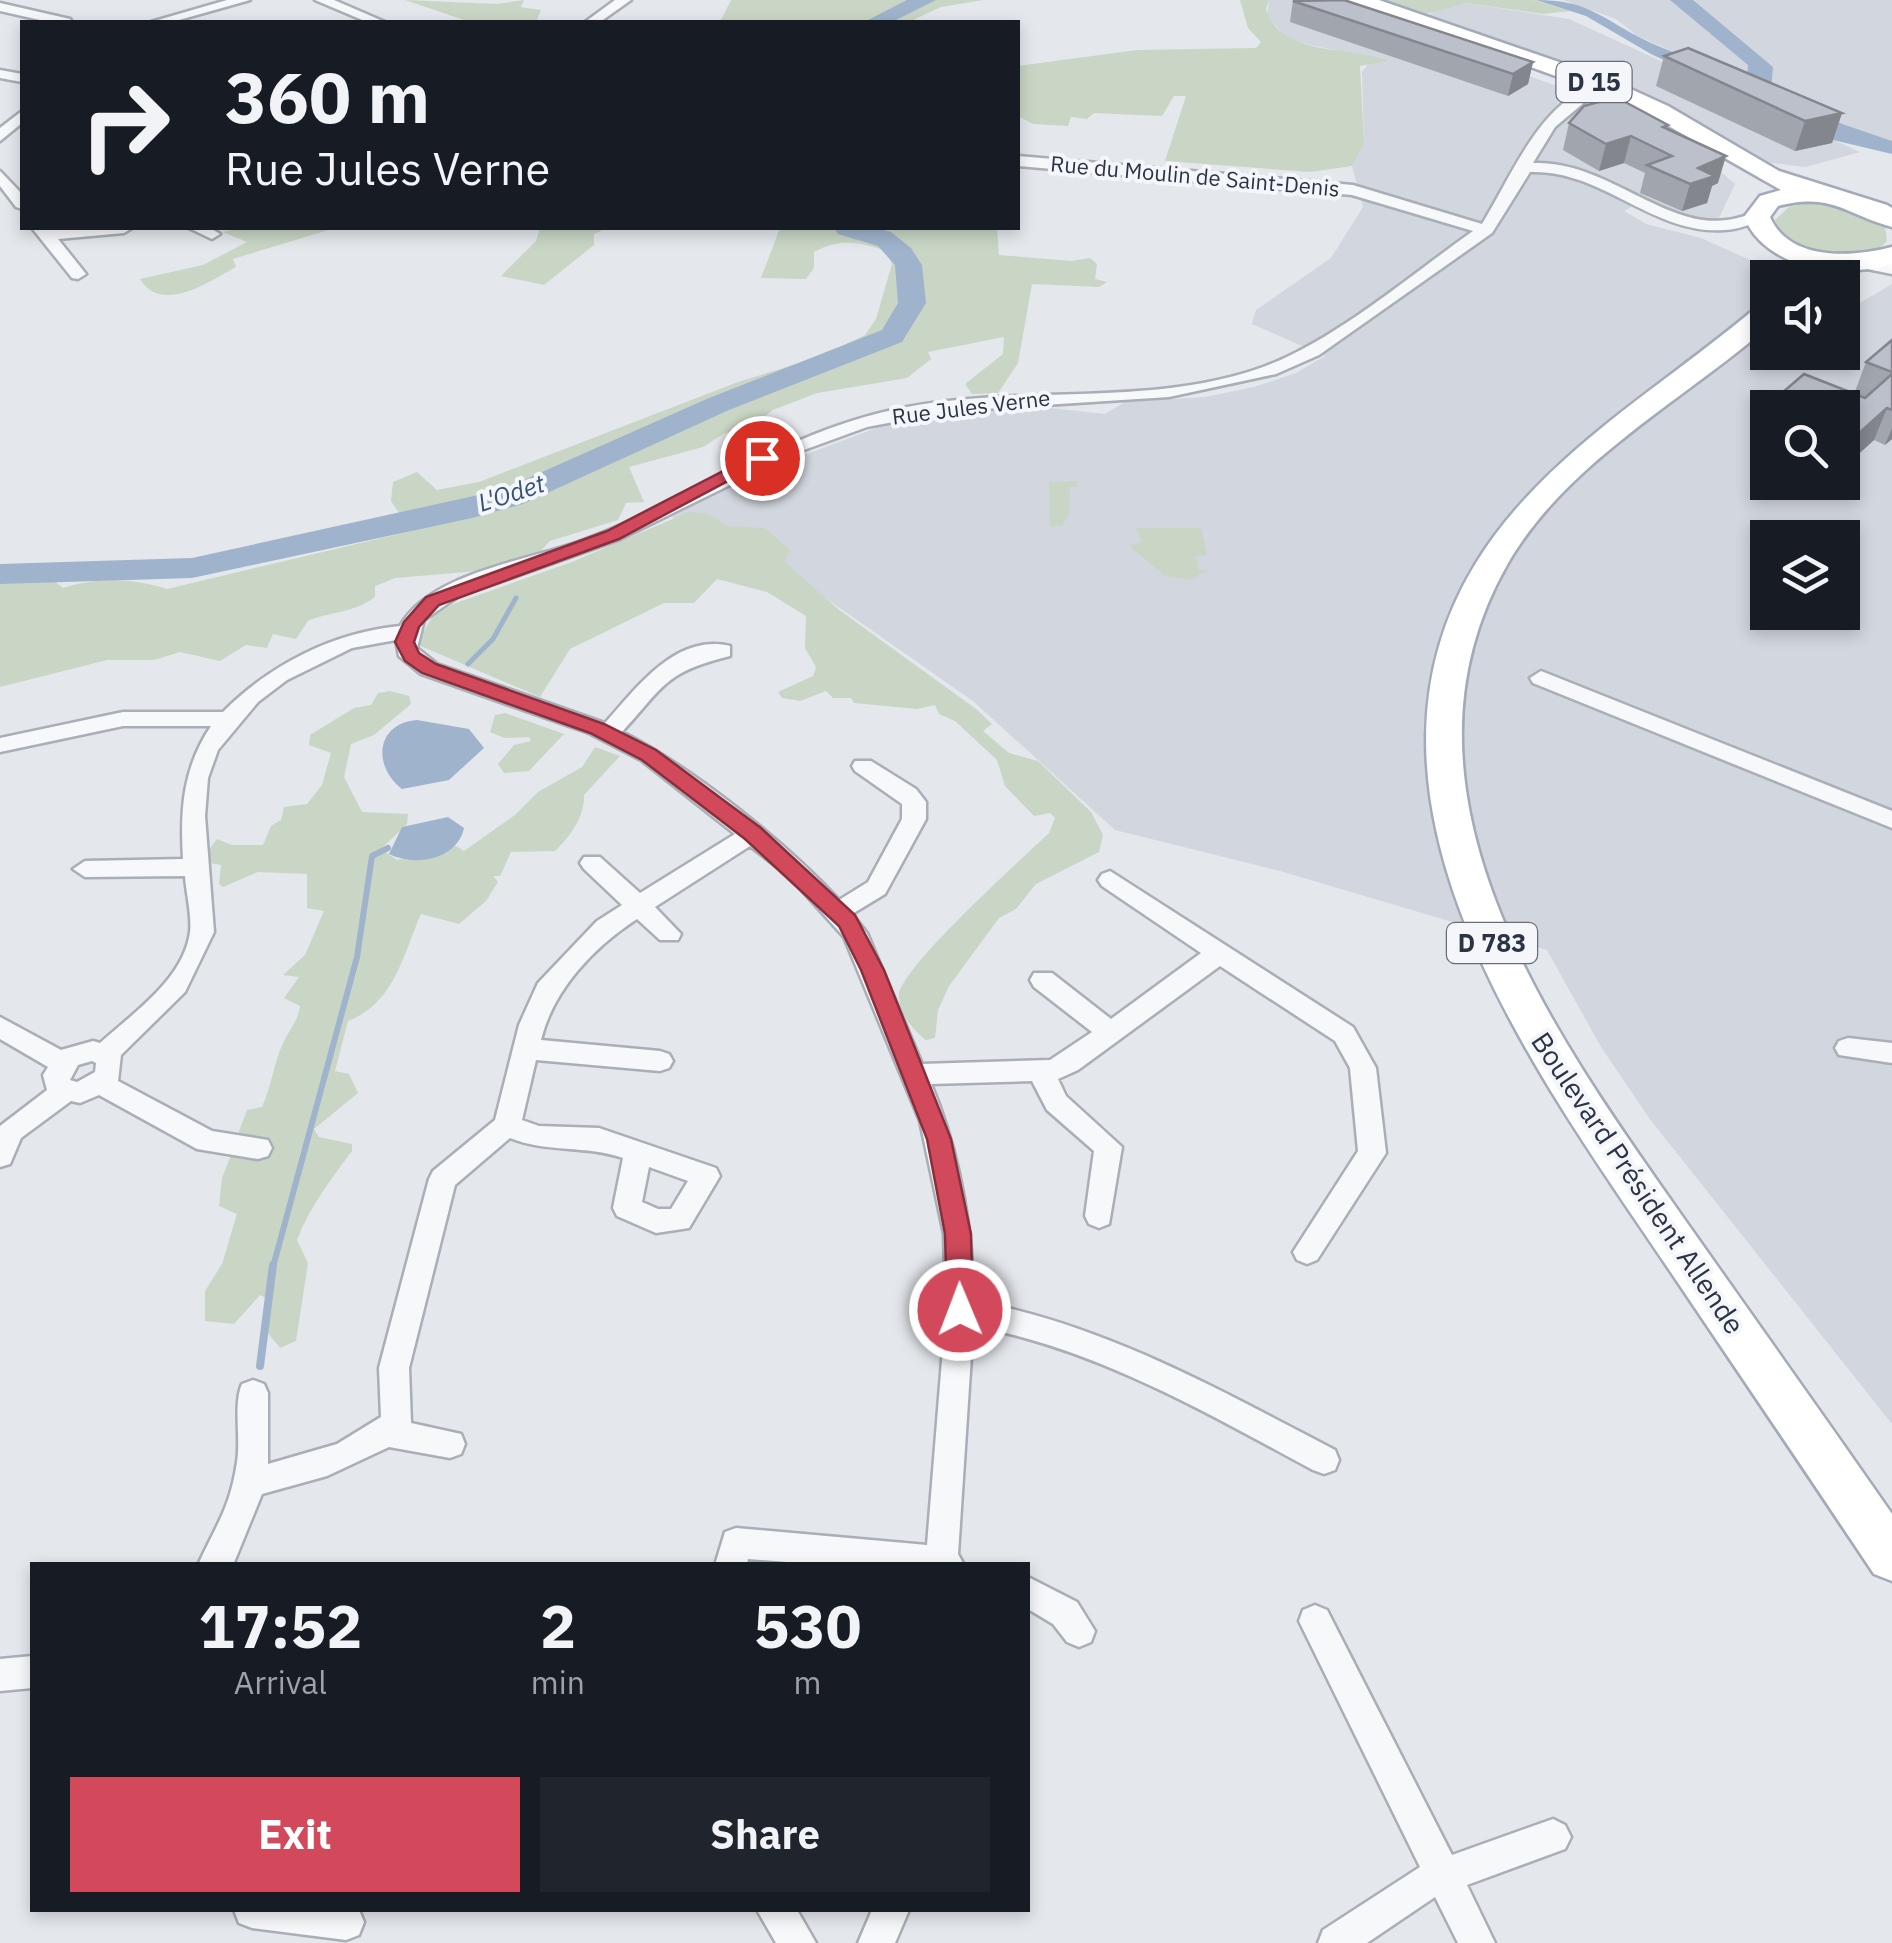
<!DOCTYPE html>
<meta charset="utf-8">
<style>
:root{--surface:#171b24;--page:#20242c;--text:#f1f3f6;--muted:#9ea1a6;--accent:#d1495b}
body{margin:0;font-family:"IBM Plex Sans",sans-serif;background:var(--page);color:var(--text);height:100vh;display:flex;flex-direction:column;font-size:38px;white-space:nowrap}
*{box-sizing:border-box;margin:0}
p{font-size:32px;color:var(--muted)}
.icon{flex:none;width:55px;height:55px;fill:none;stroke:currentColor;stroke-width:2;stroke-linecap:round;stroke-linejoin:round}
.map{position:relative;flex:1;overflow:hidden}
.panel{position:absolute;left:30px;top:1562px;width:1000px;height:350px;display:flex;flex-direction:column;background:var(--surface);border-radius:0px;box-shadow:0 5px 15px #0003}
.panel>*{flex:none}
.top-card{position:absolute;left:20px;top:20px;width:1000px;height:210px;border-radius:0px;box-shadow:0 5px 15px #0003;background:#171b24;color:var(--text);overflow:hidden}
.tools{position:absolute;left:1750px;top:260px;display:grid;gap:20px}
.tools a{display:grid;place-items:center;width:110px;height:110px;border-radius:0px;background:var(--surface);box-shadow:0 5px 15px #0003;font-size:50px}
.pin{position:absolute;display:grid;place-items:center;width:85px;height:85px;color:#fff;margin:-42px;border:5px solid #fff;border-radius:50%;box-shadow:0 2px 10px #0007}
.me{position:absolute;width:110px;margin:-55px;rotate:359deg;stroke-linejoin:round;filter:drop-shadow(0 0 8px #0008)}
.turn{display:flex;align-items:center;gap:35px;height:210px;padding:0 40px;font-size:45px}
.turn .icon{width:130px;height:130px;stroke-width:2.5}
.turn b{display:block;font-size:70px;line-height:85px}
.eta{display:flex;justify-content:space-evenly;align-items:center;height:170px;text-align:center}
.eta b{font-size:60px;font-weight:800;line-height:70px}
.cta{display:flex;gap:20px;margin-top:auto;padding:20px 40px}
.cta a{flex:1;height:115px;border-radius:0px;background:var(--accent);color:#fff;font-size:40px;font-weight:800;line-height:115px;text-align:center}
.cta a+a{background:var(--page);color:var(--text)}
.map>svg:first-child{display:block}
.built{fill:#d2d6de;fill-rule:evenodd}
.green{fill:#c9d6c5}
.water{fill:#9fb4cc}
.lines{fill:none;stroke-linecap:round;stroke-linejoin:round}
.stream-far2{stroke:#9fb4cc;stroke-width:5}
.stream-far1{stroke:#9fb4cc;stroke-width:6}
.stream{stroke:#9fb4cc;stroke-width:8}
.river{fill:#9fb4cc;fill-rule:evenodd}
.minor-casing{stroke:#a9aeb7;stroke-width:5}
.primary-casing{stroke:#a3abb8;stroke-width:5}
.minor{fill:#f7f8fa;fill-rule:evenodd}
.primary{fill:#fff;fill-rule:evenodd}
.wall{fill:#a1a5ae}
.shaded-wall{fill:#83868d}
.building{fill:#bbc0ca;stroke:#83868d;stroke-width:2.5}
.route{fill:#d1495b;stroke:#882f3b;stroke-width:2.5}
.labels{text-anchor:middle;stroke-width:8;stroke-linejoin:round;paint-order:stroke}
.far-street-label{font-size:22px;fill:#2b3445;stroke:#f4f6f9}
.shield{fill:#f4f6f9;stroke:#676e7b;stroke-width:2.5}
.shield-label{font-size:25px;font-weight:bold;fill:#2b3445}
.far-water-label{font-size:25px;font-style:italic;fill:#34527a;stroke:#f4f6f9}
.street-label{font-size:28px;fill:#2b3445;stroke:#f4f6f9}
</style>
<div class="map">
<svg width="1892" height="1943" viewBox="0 0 1892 1943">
<rect width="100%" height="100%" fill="#e4e7ec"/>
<path class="built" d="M 1269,0 L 1317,0 L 1554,85 L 1620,113 L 1721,172 L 1735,184 L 1718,220 L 1677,216 L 1644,200 L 1624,211 L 1646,224 L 1701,238 L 1786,276 L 1768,278 L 1767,295 L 1737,326 L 1767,338 L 1768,352 L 1842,352 L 1843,313 L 1892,284 L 1892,1424 L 1649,1118 L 1601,1047 L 1547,950 L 1280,871 L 1115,830 L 973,701 L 824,597 L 671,517 L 751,475 L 879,427 L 1024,405 L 1105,414 L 1125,402 L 1205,397 L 1254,387 L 1296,373 L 1325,356 L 1252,324 L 1256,310 L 1331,258 L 1363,207 L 1352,166 L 1364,144 L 1362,72 L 1371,60 L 1385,61 L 1288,40 L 1267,16 ZM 1768,408 L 1842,408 L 1842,482 L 1768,482 ZM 1768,538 L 1842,538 L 1842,612 L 1768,612 Z
M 1563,0 L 1892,0 L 1892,141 L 1802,110 L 1636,35 L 1616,19 Z
M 1467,3 L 1569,19 L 1860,152 L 1806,167 L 1762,162 L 1681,113 L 1622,85 L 1424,17 L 1447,5 Z"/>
<path class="green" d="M 405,0 L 497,4 L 524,0 L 521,7 L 541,10 L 537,20 L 560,22 L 470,22 Z
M 731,0 L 983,0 L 941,7 L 909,22 L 720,22 Z
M 1240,0 L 1269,0 L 1266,9 C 1281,58 1348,45 1388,61 L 1360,66 L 1364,144 L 1352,166 L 1310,172 L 1165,161 L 1186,96 L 1174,96 L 1162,116 L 1094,113 L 1087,119 L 1071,117 L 1068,126 L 1033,124 L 1018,116 L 1018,66 L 1137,50 L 1256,48 L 1261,42 L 1248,28 Z
M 1373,0 L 1534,0 L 1570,11 L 1543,14 L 1467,3 L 1418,16 Z
M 1812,202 C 1837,204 1865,210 1885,227 L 1887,241 C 1864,269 1786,255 1775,220 L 1789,207 Z
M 239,228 L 335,228 L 233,259 L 236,267 C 210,281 162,315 140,279 L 203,265 L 247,242 L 223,232 Z
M 540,228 L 607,228 L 594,234 L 594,245 L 544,285 L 501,276 L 536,241 Z
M 780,228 L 997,228 L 999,255 L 1072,261 L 1090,258 L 1097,264 L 1095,279 L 1107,282 L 1099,287 L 1032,284 L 1018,363 L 998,393 L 972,394 L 965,384 L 1003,354 L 1004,337 L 928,352 L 931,359 L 907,378 L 817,393 L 773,410 L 746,431 L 725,433 L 703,447 L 629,467 L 644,502 L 626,503 L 618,520 L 550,541 L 533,559 L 490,570 L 395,578 L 375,586 L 375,597 C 352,614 331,611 308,621 L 296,639 L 273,634 L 267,648 L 246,645 L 220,661 L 180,652 L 154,660 L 107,660 L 0,687 L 0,578 L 52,579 L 63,588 C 97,577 133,578 167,589 L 411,531 L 391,501 L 393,482 L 417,472 L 437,490 L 479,482 L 738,382 L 819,357 L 865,335 L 876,319 L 892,264 L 886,251 C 860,242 839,238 814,252 L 814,268 L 806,279 L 761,278 Z
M 1078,481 L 1076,487 L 1070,487 L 1069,515 L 1062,526 L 1050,526 L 1049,482 Z
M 689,512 L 709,514 L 727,526 L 765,528 L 790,550 L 785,562 L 838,609 L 976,709 L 992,724 L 983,731 L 1009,753 L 1038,761 L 1091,812 L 1103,835 L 1099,852 L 1036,884 L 1016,909 L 999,918 L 949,986 L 938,1010 L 935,1038 L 926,1040 C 913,1030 899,1014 899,995 C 900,968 1025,856 1049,833 L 1055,818 L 1050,813 L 1034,816 L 1005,786 L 997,760 L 955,721 L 939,714 L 935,705 L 917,709 L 854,703 L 851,698 L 833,698 L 826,691 L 800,701 L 782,698 L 778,692 L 813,676 L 816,667 L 805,648 L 806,616 L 767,592 L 717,579 L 694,603 L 664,603 L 570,649 L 540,697 L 416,644 L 433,616 L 453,604 L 572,562 Z
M 1136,528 L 1201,528 L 1207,555 L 1196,556 L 1199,570 L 1207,570 L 1192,580 L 1165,576 L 1129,546 L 1141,542 Z
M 390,691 L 409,696 L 411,704 L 374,735 L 351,744 L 344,777 L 362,812 L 408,814 L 407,824 L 381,849 L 397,860 L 456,846 L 464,851 L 515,815 L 538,792 L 582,767 L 595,747 L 620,756 L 584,795 C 585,816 570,837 555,851 L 511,852 L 500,876 L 493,876 L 498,882 L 486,901 L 459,924 L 421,914 C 403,955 394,1004 348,1021 L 335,1071 L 349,1074 L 358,1093 L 314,1129 L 319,1137 L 352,1144 L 352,1151 C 331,1179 309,1208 297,1240 L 308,1263 L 296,1341 L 280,1348 L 268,1333 L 271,1301 L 260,1295 L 234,1324 L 205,1321 L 205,1291 L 222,1264 L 237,1214 L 219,1206 L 222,1178 L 231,1155 L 258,1153 L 263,1138 L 238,1134 L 247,1110 L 262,1107 C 272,1085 274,1062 283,1043 C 289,1030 298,1021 300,1006 L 284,998 L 299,977 L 283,975 L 305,955 L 324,911 L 307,908 L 307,874 L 258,872 L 223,887 L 219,884 L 221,865 L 210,863 L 207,852 L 217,839 L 232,845 L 263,845 L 271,826 L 281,820 L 284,807 L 307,804 L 322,785 L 331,753 L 309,745 L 310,735 L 354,708 L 371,705 L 378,693 Z
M 505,713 L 564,734 L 529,771 L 504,773 L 498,764 L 514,745 L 531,741 L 529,737 L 505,738 L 490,732 L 495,715 Z"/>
<path class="water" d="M 1536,0 C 1585,0 1598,15 1637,36 C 1671,54 1711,65 1747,79 L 1748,65 L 1670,0 L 1693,0 L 1773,67 L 1771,89 L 1802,110 L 1892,141 L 1892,154 L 1829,139 L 1651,54 L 1586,16 Z
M 417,720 L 469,729 L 484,748 L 449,780 L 402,789 C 372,766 376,723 417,720 Z
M 448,817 L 464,828 C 457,860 415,867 389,854 L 402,827 Z"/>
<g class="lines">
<path class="stream-far2" d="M 468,664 L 493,639 L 516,598"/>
<path class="stream-far1" d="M 273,1267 L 357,957 L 372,856 L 388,848"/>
<path class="stream" d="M 260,1366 L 273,1265"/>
<path class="river" d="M 907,0 L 936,0 L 892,22 L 864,22 Z
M 834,228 L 877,228 L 891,232 L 911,248 L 922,265 L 926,303 L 902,342 L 729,410 L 523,504 L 472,518 L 192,578 L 0,584 L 0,564 L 192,558 L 501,490 L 709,398 L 882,330 L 898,303 L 895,265 L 878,246 L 838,234 Z"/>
<g class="minor-casing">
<path id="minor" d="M 227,0 L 250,0 L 172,22 L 151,22 Z
M 315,0 L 334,0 L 385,22 L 367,22 Z
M 615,0 L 631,0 L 600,22 L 585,22 Z
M 0,3 L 70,19 L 72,22 L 49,22 L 0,11 Z
M 0,70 L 22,74 L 22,82 L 0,78 Z
M 1588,88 L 1595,92 L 1593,95 L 1555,127 L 1533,163 C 1606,160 1664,229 1727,220 C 1737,219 1747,215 1757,212 L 1765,217 L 1763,220 C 1751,224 1737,230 1724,230 C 1653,235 1602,169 1530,172 L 1492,233 L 1319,355 L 1276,374 L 1169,397 L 952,411 L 867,427 L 793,454 L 618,540 L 459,596 L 424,620 L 417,648 L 437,664 L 605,723 C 636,689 675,633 730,646 L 730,656 C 665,672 665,685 622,732 C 693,768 785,842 839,900 L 868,882 L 902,819 L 902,804 L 855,771 L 852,766 L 855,761 L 871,761 L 916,789 L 926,802 L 926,819 L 885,894 L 852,914 L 867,933 L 922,1064 L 1050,1060 L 1092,1032 L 1034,987 L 1030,980 L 1034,973 L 1052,973 L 1111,1019 L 1201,953 L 1102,886 L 1098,880 L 1102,874 L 1110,871 L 1353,1027 L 1376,1068 L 1386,1153 L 1317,1260 L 1307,1264 L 1297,1260 L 1293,1252 L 1358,1151 L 1350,1068 L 1335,1041 L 1220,966 L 1078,1070 L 1058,1079 L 1066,1096 L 1122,1147 L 1109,1224 L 1099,1228 L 1089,1224 L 1085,1216 L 1094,1151 L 1047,1110 L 1032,1081 L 931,1084 C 960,1153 972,1226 974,1301 C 1103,1324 1220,1390 1335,1450 L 1339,1460 L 1335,1470 L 1324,1474 L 1313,1470 C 1205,1412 1095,1348 973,1326 L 958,1554 L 964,1565 L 825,1565 L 748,1559 L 747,1565 L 715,1565 L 725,1532 L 736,1528 L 927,1545 L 946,1311 L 944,1234 L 920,1121 L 844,937 L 790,877 L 750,846 L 655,907 L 681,934 L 678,940 L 660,940 L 637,919 C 594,947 553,990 541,1040 L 660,1051 L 669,1054 L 673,1061 L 669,1068 L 660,1071 L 536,1060 L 522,1120 L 539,1126 L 599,1128 L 716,1168 L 720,1176 L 689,1228 L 656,1233 L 617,1216 L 613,1208 L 623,1158 C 586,1145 547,1153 510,1138 L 455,1185 L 409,1368 L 411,1423 L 461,1434 L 465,1444 L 461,1454 L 450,1458 L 389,1447 L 327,1476 L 262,1494 L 233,1565 L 198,1565 C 216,1525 230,1509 237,1462 C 241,1438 233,1404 242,1384 L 253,1380 L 264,1384 L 268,1393 L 268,1464 L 337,1444 L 381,1417 L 379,1368 L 429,1179 L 433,1171 L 495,1120 L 519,1025 L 538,983 L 597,921 L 622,905 L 584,869 L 580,863 L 584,857 L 600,857 L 640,893 L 735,834 L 641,760 L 589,733 L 421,674 L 399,656 L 396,640 L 352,648 L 287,680 L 258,702 L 218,750 L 208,778 L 205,816 L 214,932 L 185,992 L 121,1055 L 118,1081 L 212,1131 L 268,1140 L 272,1148 L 268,1156 L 258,1159 L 197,1149 L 99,1095 L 80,1103 L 71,1101 L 21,1138 L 10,1164 L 0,1167 L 0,1126 L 47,1090 L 43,1075 L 48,1067 L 0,1039 L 0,1017 L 61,1050 L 93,1041 L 100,1043 C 132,1014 184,979 190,932 C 192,915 186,893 185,876 L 85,877 L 73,869 L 85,861 L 183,859 C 180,809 183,768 211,726 L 123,726 L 0,752 L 0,738 L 123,712 L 223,712 C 271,664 332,633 400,626 C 430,573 526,561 581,541 C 691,501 785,431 902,408 C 1020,384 1149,408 1263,367 C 1333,342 1412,274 1473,231 L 1352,195 L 1018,166 L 1018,156 L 1353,185 L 1482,224 C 1510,179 1537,109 1588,88 ZM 92,1061 L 96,1063 L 95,1072 L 77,1082 L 70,1080 L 78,1065 ZM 649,1167 L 688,1181 L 671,1209 L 658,1209 L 642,1202 Z
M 22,111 L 22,123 L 0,141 L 0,128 Z
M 0,171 L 22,194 L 22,209 L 16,207 L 0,186 Z
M 32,228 L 132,228 L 124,233 L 58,239 L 86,274 L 78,279 L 72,278 Z
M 189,228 L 210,228 L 220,234 L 212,239 Z
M 1863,258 L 1892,264 L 1892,274 L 1857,267 L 1857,259 Z
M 1541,671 L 1892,811 L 1892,828 L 1533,683 L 1530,678 Z
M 1848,1038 L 1892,1043 L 1892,1063 L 1839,1055 L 1835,1048 L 1839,1041 Z
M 1028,1577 L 1077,1602 L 1095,1631 L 1091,1642 L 1079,1647 L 1067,1642 L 1053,1624 L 1028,1609 Z
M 1315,1605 L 1327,1610 L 1452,1855 L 1553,1819 L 1565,1825 L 1571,1837 L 1565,1849 L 1467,1885 L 1495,1943 L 1458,1943 L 1435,1897 L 1367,1943 L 1318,1943 L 1323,1930 L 1420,1867 L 1299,1621 L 1303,1610 Z
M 32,1656 L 32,1688 L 0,1691 L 0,1659 Z
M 234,1910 L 359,1910 L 364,1922 L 359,1935 L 346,1940 L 252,1928 L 239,1923 Z
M 757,1910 L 797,1910 L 816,1943 L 776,1943 Z
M 872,1910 L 909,1910 L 895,1943 L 858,1943 Z"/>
</g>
<g class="primary-casing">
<path id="primary" d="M 1346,0 L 1379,0 L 1611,80 L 1668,106 L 1779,171 L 1887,205 L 1892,208 L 1892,227 C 1846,215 1833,192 1778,206 L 1770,217 C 1790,262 1853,257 1892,247 L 1892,264 C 1842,279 1766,270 1744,217 L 1760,196 L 1781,190 L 1651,116 L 1594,90 Z
M 1768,304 L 1768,327 C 1682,401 1564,464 1507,565 C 1375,797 1562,1045 1692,1230 C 1759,1325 1826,1419 1892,1514 L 1892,1581 L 1874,1574 C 1806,1472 1737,1370 1668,1268 C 1538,1075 1330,800 1476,563 C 1543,454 1663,387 1758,306 Z"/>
</g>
<use href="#minor" class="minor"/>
<use href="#primary" class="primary"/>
</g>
<path class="wall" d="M 1293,0 L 1533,62 L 1528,84 L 1508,96 L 1290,22 Z
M 1664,56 L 1842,113 L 1832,143 L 1795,151 L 1656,86 Z
M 1569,123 L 1668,125 L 1667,129 L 1718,183 L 1712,186 L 1707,203 L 1682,211 L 1640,193 L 1645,173 L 1624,163 L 1599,171 L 1563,150 Z
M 1892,340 L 1892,439 L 1885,445 L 1874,440 L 1842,469 L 1842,408 L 1768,408 L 1768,443 L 1756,437 L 1768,405 L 1854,394 L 1866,362 Z"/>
<path class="shaded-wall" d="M 1533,62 L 1528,84 L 1508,96 L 1513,74 Z
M 1842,113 L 1832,143 L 1795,151 L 1805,121 Z
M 1631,136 L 1624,163 L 1599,171 L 1606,144 Z
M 1726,156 L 1718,183 L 1712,186 L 1707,203 L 1682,211 L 1690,184 L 1698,168 Z
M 1887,408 L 1874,440 L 1842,469 L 1842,456 L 1848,443 Z
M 1892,428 L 1892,439 L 1885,445 Z"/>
<path class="building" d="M 1344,0 L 1533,62 L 1513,74 L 1293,1 Z
M 1688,48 L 1842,113 L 1805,121 L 1664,56 Z
M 1616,97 L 1668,125 L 1663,127 L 1726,156 L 1698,168 L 1715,176 L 1690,184 L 1647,165 L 1672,156 L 1631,136 L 1606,144 L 1569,123 L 1584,106 Z
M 1892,340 L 1892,372 L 1866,362 Z
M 1804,374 L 1865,398 L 1892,374 L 1892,410 L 1887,408 L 1848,443 L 1842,440 L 1842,408 L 1774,408 L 1768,405 Z"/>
<path class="route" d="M 756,454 L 771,458 L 619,539 L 439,605 L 419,627 L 414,642 L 419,653 L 436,664 L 604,724 L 656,750 L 761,828 L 855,915 L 884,970 L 951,1139 L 971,1234 L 973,1310 L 970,1319 L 951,1319 L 947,1310 L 945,1234 L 927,1139 L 861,970 L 839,926 L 745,839 L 642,760 L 590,733 L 422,673 L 405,661 L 395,642 L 404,622 L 426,597 L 607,531 Z"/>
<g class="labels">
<g class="far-street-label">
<text transform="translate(1195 176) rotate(5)" y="8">Rue du Moulin de Saint-Denis</text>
<text transform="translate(971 407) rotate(-7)" y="8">Rue Jules Verne</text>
</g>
<g class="shield">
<rect x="1556.5" y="62" width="75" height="40" rx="8"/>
<rect x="1447" y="923" width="90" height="40" rx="8"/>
</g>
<g class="shield-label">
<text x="1594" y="91">D 15</text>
<text x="1492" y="952">D 783</text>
</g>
<g class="far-water-label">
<text transform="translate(511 493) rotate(-18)" y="9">L'Odet</text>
</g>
<g class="street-label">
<text transform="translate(1638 1183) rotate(56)" y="10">Boulevard Président Allende</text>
</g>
</g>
</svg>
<div class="tools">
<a><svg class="icon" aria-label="sound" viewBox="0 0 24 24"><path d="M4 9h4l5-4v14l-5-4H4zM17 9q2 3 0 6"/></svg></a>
<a><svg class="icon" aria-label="search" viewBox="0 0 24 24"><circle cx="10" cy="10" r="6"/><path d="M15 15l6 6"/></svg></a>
<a><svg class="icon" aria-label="layers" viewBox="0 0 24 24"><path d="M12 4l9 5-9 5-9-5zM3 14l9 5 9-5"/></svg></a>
</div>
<div class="pin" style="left:762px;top:458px;background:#d93025"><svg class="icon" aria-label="arrive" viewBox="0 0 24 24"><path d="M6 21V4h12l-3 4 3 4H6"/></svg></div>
<svg class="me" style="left:960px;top:1310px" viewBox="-20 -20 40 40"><circle r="17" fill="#d1495b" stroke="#fff" stroke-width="3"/><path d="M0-11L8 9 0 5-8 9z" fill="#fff"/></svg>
<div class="top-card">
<div class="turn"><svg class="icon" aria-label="right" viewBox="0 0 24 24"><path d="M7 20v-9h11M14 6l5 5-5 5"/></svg><div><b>360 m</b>Rue Jules Verne</div></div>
</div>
<section class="panel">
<div class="eta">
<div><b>17:52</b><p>Arrival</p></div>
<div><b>2</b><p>min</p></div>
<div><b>530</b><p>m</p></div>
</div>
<div class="cta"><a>Exit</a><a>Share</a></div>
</section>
</div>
